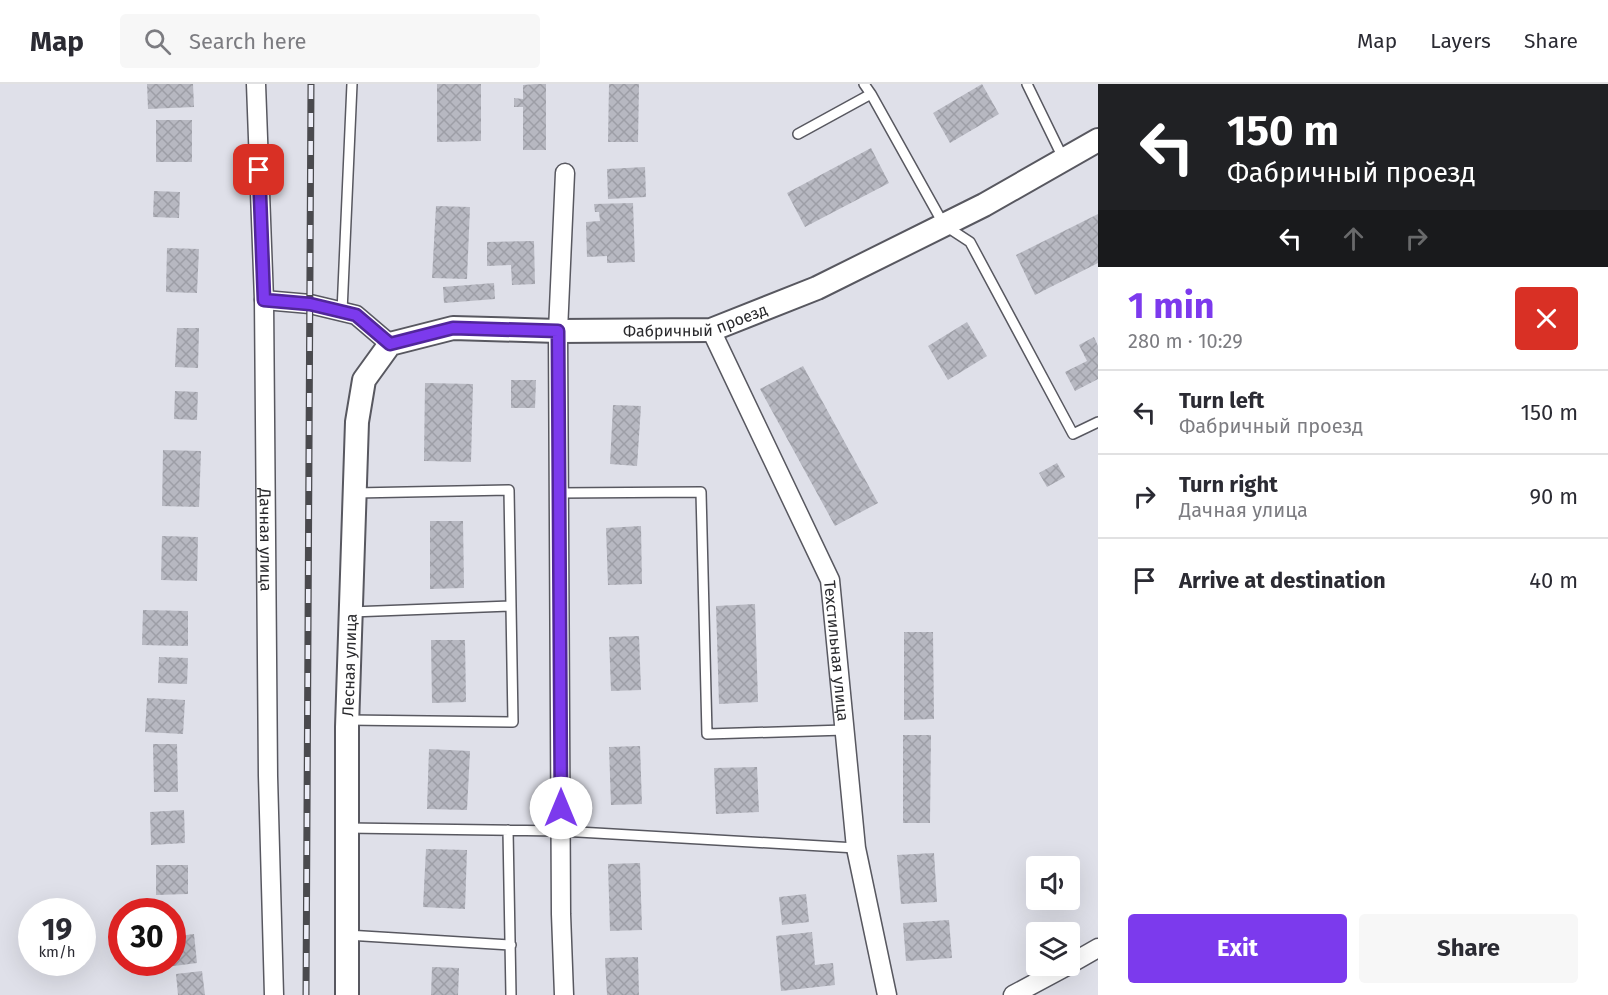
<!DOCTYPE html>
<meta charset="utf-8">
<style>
:root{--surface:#fff;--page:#f7f7f7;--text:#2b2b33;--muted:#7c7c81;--line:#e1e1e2;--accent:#7c3aed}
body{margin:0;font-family:"Fira Sans",sans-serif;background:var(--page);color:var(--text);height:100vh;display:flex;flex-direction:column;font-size:22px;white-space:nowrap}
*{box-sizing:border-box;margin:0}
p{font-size:20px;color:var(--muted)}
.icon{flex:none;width:33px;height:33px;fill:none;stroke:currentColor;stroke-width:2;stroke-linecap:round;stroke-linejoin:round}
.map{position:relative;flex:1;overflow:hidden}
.sheet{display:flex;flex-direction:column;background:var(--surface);width:510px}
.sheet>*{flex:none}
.guide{background:#202124;color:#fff;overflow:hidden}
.tools{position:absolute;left:1026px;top:772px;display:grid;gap:12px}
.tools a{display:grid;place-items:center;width:54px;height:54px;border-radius:6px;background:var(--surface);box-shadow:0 6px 24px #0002;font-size:30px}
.speed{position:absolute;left:18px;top:814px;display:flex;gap:12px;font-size:30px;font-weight:700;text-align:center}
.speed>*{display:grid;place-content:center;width:78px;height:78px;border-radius:50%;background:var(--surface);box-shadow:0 6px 24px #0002;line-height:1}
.speed small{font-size:15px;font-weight:400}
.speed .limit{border:9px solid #d22;background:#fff;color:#111}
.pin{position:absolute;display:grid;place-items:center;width:51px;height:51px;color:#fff;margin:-26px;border-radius:12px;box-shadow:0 3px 9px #0006}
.me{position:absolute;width:66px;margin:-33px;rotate:0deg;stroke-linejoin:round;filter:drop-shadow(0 0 4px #0008)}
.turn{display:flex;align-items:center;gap:21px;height:126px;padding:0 30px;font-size:27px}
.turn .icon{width:78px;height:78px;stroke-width:2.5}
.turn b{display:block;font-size:42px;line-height:51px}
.lanes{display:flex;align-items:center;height:57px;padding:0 30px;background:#0003;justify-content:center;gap:30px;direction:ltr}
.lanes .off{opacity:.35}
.round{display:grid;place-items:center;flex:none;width:63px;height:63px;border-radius:6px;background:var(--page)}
.head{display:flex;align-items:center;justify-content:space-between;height:102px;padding:0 30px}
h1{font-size:36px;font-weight:700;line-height:45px;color:var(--accent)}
.cta{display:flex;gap:12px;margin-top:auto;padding:12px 30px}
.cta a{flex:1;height:69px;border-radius:6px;background:var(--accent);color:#fff;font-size:24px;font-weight:700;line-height:69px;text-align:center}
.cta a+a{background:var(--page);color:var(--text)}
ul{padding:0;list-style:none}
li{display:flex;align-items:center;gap:18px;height:84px;padding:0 30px;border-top:2px solid var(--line)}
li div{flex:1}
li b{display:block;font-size:22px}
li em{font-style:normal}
header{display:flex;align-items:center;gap:36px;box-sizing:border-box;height:84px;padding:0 30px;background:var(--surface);border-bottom:2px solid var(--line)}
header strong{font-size:28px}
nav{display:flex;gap:33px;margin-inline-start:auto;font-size:21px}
.search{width:420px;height:54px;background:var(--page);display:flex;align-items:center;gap:15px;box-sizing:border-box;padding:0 21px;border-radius:6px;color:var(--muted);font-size:22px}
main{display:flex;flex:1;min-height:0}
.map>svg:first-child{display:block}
.building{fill:url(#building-cross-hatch)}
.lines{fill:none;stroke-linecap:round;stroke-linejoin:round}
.service-casing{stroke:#585860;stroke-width:12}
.minor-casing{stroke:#585860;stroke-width:21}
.tertiary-casing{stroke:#585860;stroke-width:26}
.service{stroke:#fff;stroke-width:9}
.minor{stroke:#fff;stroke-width:18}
.tertiary{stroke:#fff;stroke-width:22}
.rail-casing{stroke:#4a4a4e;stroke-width:7}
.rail{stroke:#ecedf7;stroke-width:4.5;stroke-dasharray:14;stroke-linecap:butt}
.route-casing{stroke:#51269a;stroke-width:15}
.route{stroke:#7c3aed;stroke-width:10}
.labels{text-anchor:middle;stroke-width:4.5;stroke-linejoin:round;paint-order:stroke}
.street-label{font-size:16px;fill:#29292c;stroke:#ecedf7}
</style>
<header>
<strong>Map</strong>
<div class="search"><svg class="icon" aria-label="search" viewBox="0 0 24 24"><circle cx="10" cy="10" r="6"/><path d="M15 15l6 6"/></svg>Search here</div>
<nav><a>Map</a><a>Layers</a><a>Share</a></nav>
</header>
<main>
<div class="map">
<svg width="1098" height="911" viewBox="0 0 1098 911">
<defs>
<pattern id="building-cross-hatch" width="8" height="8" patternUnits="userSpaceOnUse" patternTransform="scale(1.5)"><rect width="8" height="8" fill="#b7b8c1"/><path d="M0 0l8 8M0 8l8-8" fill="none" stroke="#9d9ea6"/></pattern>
</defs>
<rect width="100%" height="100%" fill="#dfe0e9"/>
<path class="building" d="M 147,0 L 193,0 L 194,23 L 148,25 Z
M 437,0 L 481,0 L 481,57 L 437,58 Z
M 535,0 L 546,0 L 546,66 L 523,66 L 523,23 L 514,23 L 514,14 L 523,15 L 523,1 Z
M 609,0 L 639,0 L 638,58 L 608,58 Z
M 982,0 L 999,30 L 950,59 L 933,29 Z
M 156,36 L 192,36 L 192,78 L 156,78 Z
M 871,64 L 889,99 L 805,143 L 787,109 Z
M 645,83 L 646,113 L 608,115 L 607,85 Z
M 154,107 L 180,108 L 179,134 L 153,133 Z
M 633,119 L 635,178 L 607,179 L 607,172 L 587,173 L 586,138 L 600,137 L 599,128 L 595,128 L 594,120 Z
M 436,122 L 470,123 L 467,195 L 432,194 Z
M 1098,130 L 1098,179 L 1035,211 L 1016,171 Z
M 534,157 L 535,200 L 512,201 L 511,181 L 487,182 L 487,158 Z
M 167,164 L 199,165 L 197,209 L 166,208 Z
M 494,199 L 495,215 L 444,219 L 443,203 Z
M 967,238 L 987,272 L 948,296 L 928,262 Z
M 177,244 L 199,244 L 198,284 L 175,283 Z
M 1094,253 L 1098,262 L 1098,295 L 1075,307 L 1065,288 L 1087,277 L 1079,261 Z
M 803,282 L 878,419 L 835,442 L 760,305 Z
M 511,296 L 536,296 L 535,324 L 511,324 Z
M 425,299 L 473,300 L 471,378 L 424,377 Z
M 175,307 L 198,308 L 197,336 L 174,335 Z
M 613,321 L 641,322 L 637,382 L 610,380 Z
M 163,366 L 201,367 L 199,423 L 162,422 Z
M 1057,379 L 1065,393 L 1047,403 L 1039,389 Z
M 430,437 L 463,437 L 464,504 L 430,505 Z
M 641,442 L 642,500 L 608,501 L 606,444 Z
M 162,452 L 198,453 L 197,497 L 161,496 Z
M 755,520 L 758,618 L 719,620 L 716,522 Z
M 143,526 L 188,527 L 188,562 L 142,561 Z
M 904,548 L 933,548 L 934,635 L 904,636 Z
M 639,552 L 641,606 L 611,607 L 609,553 Z
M 431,556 L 465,556 L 466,618 L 432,619 Z
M 159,573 L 188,574 L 187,600 L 158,599 Z
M 147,614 L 185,616 L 183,650 L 145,648 Z
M 903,651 L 931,651 L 930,739 L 903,739 Z
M 153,660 L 177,660 L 178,708 L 154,708 Z
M 640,662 L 642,720 L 611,721 L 609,663 Z
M 429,665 L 470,667 L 467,726 L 427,725 Z
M 757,683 L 759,728 L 716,730 L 714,684 Z
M 184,726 L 185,759 L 151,761 L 150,728 Z
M 426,765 L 467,766 L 465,825 L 423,823 Z
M 934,769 L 937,818 L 901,820 L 897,771 Z
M 640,779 L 642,846 L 610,847 L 608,780 Z
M 156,781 L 188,781 L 188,810 L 156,811 Z
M 806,810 L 809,838 L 782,841 L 779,813 Z
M 949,836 L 952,874 L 906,877 L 903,839 Z
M 812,848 L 815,881 L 833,879 L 835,901 L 781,907 L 776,852 Z
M 194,850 L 197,879 L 166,883 L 166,879 L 172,879 L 172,853 Z
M 638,873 L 639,911 L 607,911 L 605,874 Z
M 432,883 L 459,884 L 458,911 L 431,911 Z
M 202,887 L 205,911 L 178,911 L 176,890 Z"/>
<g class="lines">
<g class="service-casing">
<path id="service" d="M 864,0 L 871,10 L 944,141 L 970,158 L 1073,350 L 1098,338
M 1027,0 L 1064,76
M 798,50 L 871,10
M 342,228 L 352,0
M 558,409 L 701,408 L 707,650 L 845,646
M 351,528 L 511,522
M 347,636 L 513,638 L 509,406 L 355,409
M 347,744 L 561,747 L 856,764
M 508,746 L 511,911
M 347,851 L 511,861"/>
</g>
<g class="minor-casing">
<g id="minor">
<path id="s1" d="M 256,0 L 264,216 L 268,692 L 274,911"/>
<path d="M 264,216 L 310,220 L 356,231 L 390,260"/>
<path id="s2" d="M 711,246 L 830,496 L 856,764 L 887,911"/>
<path d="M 1070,880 L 1098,864"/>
<path d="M 564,911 L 561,830 L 558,247 L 565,89"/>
<path d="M 1013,911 L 1067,882"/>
</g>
</g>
<g class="tertiary-casing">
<g id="tertiary">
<path id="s3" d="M 347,911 L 347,643 L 357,338 L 364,296 L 390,260 L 453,244 L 558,247 L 711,246 L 817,204 L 984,121 L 1098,56"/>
</g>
</g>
<use href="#service" class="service"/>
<use href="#minor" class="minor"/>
<use href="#tertiary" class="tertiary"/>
<g class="rail-casing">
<path id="rail" d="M 306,911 L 311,0"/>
</g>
<use href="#rail" class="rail"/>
</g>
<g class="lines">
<g class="route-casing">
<path id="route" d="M 259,86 L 264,216 L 310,220 L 356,231 L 390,260 L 453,244 L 558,247 L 561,724"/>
</g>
<use href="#route" class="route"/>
</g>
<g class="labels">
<g class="street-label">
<text dy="6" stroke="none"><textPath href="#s3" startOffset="969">Фабричный проезд</textPath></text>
<text dy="6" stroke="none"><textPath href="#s1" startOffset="456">Дачная улица</textPath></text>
<text dy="6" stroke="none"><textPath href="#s2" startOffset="348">Техстильная улица</textPath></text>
<text dy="6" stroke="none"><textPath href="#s3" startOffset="330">Лесная улица</textPath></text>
</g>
</g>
</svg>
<div class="tools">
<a><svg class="icon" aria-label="sound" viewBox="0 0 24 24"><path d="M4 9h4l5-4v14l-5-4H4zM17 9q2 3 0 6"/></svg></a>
<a><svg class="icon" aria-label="layers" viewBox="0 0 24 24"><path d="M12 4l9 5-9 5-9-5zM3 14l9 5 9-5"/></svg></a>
</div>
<div class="speed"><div>19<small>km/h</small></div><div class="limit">30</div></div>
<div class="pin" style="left:259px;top:86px;background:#d93025"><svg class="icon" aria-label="arrive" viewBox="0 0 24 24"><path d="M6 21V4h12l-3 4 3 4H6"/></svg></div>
<svg class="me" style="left:561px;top:724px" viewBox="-20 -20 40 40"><circle r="19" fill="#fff"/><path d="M0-13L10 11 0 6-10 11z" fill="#7c3aed"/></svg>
</div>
<section class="sheet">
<div class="guide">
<div class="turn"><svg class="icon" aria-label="left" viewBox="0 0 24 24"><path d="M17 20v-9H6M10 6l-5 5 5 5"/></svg><div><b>150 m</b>Фабричный проезд</div></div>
<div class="lanes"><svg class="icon" aria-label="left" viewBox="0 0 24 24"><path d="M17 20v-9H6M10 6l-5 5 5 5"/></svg><svg class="icon off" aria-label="ahead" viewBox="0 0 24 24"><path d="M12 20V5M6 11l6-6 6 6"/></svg><svg class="icon off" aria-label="right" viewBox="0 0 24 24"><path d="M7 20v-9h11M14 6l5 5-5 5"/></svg></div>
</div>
<div class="head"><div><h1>1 min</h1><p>280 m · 10:29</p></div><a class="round" style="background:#d93025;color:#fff"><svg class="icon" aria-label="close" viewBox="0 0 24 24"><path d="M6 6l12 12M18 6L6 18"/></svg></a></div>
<ul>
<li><svg class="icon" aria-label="left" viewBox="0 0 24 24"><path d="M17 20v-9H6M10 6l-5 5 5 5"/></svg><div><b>Turn left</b><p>Фабричный проезд</p></div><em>150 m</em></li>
<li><svg class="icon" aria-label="right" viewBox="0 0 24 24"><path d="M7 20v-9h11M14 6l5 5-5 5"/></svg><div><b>Turn right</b><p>Дачная улица</p></div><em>90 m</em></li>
<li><svg class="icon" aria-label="arrive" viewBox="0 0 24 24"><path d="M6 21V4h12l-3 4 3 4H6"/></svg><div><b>Arrive at destination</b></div><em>40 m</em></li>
</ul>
<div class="cta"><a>Exit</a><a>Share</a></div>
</section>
</main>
